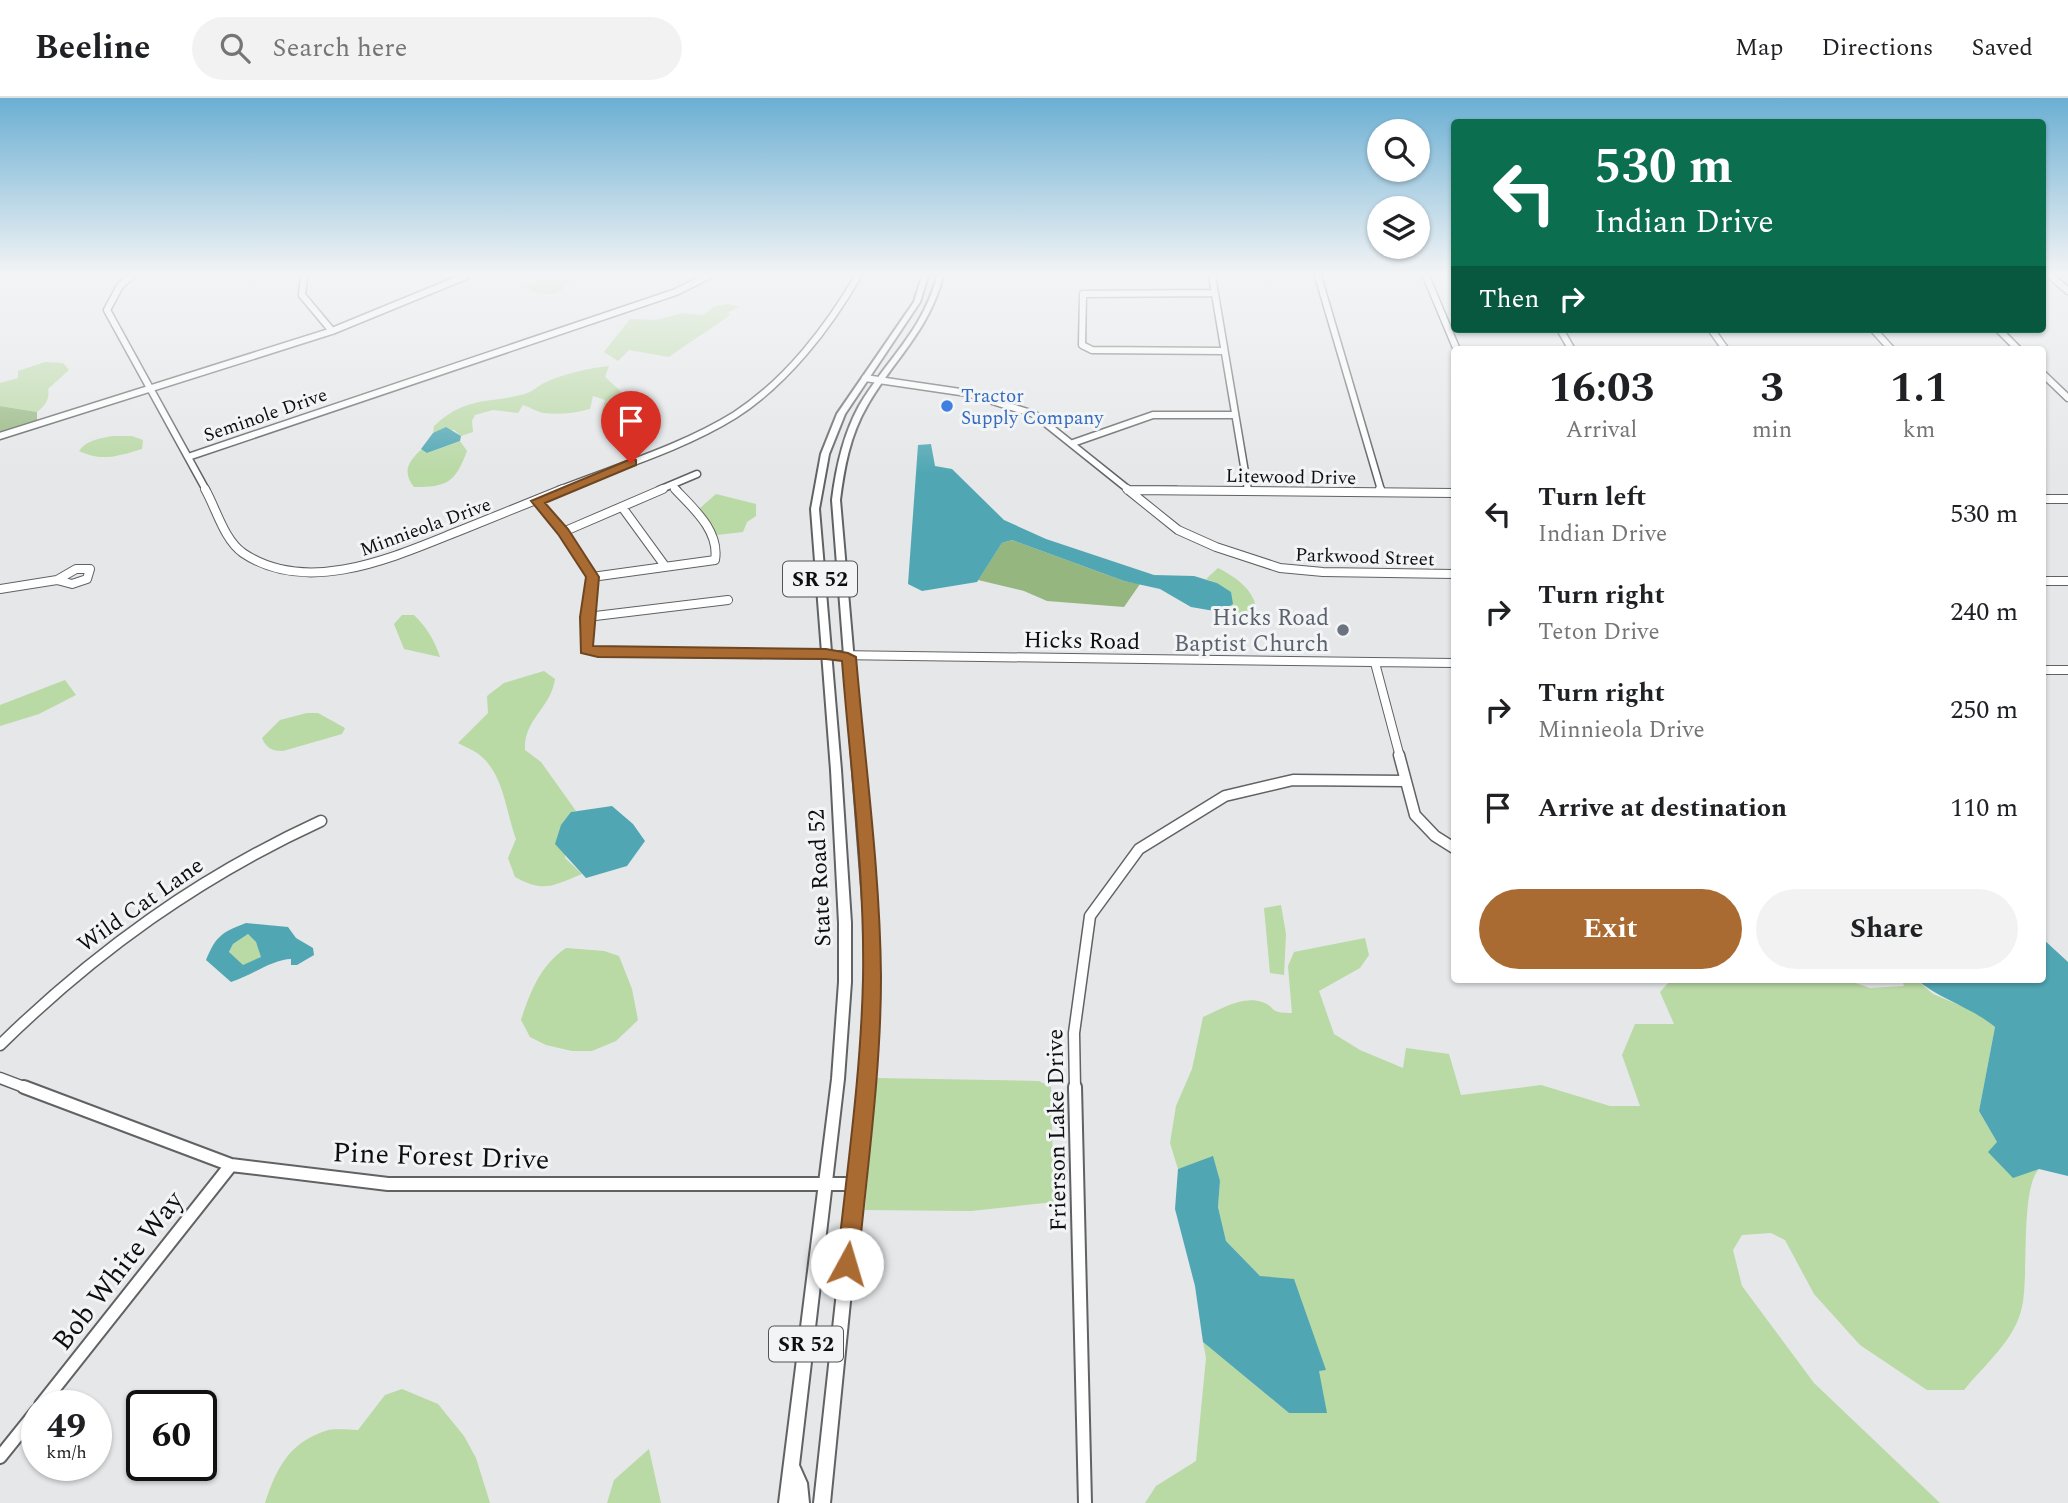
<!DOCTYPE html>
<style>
:root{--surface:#fff;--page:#f2f2f2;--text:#202124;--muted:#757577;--line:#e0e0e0;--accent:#aa6b33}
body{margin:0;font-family:Spectral,serif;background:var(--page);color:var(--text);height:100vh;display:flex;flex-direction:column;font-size:26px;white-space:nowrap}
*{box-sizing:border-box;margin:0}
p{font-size:23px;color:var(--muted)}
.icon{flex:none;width:38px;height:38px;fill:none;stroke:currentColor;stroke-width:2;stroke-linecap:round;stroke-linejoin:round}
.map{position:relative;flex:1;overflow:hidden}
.details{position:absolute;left:1451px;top:248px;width:595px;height:637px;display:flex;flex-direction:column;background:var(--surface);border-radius:7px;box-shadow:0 2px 5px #0004}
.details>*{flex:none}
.banner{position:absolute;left:1451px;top:21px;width:595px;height:214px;border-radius:7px;box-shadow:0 2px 5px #0004;background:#0b6e4f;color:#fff;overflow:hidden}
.fabs{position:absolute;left:1367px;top:21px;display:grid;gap:14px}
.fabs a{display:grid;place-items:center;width:63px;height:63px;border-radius:50%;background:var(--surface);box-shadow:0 2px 5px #0004;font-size:35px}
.speed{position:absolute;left:21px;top:1292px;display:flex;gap:14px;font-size:35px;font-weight:700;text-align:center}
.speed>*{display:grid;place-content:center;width:91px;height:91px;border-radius:50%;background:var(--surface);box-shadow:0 2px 5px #0004;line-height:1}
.speed small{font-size:18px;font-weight:400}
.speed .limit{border:4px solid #111;border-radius:10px;background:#fff;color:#111}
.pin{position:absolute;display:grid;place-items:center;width:60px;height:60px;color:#fff;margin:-72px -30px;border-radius:50% 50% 50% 0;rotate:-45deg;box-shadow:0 0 7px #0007}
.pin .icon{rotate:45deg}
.me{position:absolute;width:77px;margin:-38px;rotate:6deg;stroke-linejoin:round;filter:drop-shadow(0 0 5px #0008)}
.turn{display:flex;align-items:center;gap:24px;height:147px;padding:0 28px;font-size:32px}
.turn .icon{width:91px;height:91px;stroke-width:2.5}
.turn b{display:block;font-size:49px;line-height:60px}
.then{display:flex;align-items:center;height:66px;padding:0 28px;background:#0003;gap:14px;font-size:26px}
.eta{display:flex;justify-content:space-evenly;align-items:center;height:119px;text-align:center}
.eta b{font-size:42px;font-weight:700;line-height:49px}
.button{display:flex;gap:14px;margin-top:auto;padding:14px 28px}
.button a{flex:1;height:80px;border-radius:42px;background:var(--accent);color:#fff;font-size:28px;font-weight:700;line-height:80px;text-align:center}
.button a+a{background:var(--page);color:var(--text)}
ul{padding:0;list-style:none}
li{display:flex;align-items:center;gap:21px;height:98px;padding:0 28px}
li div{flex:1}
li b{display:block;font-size:26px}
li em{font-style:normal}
header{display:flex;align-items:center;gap:42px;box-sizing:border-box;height:98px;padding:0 35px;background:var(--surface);border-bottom:2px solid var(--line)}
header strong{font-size:33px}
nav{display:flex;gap:38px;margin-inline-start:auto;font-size:24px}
.search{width:490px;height:63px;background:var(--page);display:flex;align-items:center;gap:18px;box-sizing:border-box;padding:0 24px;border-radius:38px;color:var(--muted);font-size:26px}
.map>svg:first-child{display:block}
.green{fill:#b9d9a5}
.forest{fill:#95b77f}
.water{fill:#50a7b3;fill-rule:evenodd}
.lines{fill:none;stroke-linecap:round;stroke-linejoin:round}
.minor-far3-casing{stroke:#606264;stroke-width:9}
.minor-far2-casing{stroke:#606264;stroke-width:10}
.minor-far1-casing{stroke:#606264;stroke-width:13}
.minor-casing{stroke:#606264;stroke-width:16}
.major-casing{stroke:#606264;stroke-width:4}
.minor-far3{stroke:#fff;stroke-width:6}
.minor-far2{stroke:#fff;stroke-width:8}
.minor-far1{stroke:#fff;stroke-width:10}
.minor{stroke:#fff;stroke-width:12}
.major{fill:#fff;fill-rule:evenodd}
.route{fill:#aa6b33;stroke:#6e4621;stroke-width:2}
.shop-dot{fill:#3f7fe0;stroke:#f2f4f6;stroke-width:2.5}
.worship-dot{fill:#6b7280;stroke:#f2f4f6;stroke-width:2.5}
.labels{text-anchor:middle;stroke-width:6;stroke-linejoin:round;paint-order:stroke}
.far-shop-label{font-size:19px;fill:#366cbe;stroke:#f2f4f6;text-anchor:start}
.far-street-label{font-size:19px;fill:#0e0e0f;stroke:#f2f4f6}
.shield{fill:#f2f4f6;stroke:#525354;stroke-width:2}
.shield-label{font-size:21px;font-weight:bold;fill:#0e0e0f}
.worship-label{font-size:23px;fill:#5b616d;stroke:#f2f4f6;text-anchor:end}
.street-label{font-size:23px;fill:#0e0e0f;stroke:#f2f4f6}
.near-street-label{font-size:28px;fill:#0e0e0f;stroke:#f2f4f6}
</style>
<header>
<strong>Beeline</strong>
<div class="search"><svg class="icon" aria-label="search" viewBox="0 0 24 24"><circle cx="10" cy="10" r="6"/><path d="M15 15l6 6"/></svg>Search here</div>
<nav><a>Map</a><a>Directions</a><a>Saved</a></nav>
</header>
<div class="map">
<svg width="2068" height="1405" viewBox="0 0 2068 1405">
<rect width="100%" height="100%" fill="#e5e7e9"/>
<path class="green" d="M 544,182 L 569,182 L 561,193 C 548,197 537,198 526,189 Z
M 727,206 L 740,209 L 728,214 L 730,217 C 710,232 689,244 669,259 L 629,252 L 618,263 L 604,254 L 630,221 L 656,222 L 682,215 L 703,217 L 715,208 Z
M 45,264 L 63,265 L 69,272 L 48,291 C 50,301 45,308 37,314 L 0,308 L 0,285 L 18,280 L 18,273 Z
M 609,268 L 605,279 L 628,300 L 632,309 L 624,318 L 610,318 L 602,313 L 605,302 L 593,298 L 590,311 C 575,315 560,317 544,315 C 537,314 530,309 523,307 L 518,315 L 493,312 L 475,317 L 472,323 L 473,334 L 461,338 L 454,332 L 433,335 L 434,328 C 466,298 487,306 525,296 C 532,294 538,288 544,285 C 563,276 588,270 609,268 Z
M 113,338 L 132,338 L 143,342 L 142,351 C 119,358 102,364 79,353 C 86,342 101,340 113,338 Z
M 460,343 L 467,353 C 455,385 447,389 414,389 C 402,374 408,363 422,351 L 428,355 Z
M 716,396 L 756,406 L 756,418 L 747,424 L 743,434 L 717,437 L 700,410 Z
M 1218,470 C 1234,478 1253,491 1256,509 L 1241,515 L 1224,511 L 1233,506 L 1217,485 L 1206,481 Z
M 402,517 L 414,517 C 427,530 434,541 440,559 L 404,551 L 394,526 Z
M 544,573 L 555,581 C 551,610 523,622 525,652 L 541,664 L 576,713 L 571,714 L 565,760 L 582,776 C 552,788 544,795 515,779 L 508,760 L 516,741 C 506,715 504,678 482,659 C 476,653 465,649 458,645 L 488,615 L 487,598 L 504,585 Z
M 65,582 L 76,597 L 39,616 L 0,628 L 0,607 Z
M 307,615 L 318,615 L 345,630 L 342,636 L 283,653 C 272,653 266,650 262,640 L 280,622 Z
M 1281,807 L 1286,836 L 1284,877 L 1270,875 L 1264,810 Z
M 248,836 L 256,844 L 262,859 L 243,868 L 229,855 L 233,846 Z
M 1365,840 L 1369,857 L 1360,870 L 1319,893 L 1334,936 L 1360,952 L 1403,970 L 1406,950 L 1449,956 L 1461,997 L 1541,987 L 1610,1008 L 1640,1008 L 1622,957 L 1635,926 L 1674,926 L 1660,894 L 1671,882 L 1847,882 L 1870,890 L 1904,888 L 1902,882 L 1917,882 L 1933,896 L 1978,915 L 1995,929 L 1979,1013 L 1997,1044 L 2039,1071 C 2020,1091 2029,1178 2022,1209 C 2015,1242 1985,1266 1964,1292 L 1927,1292 L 1860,1247 L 1814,1196 L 1785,1142 L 1771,1135 L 1742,1137 L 1733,1152 L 1742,1188 L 1814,1285 L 1940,1405 L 1145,1405 L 1156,1388 L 1196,1363 L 1206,1260 L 1203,1244 L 1289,1315 L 1319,1272 L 1326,1272 L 1260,1178 L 1226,1143 L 1218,1109 L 1220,1083 L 1191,1067 L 1178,1071 L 1170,1045 L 1176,1008 L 1192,971 L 1203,919 C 1219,912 1243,897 1262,904 C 1277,909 1267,915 1292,915 L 1288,868 L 1294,854 Z
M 566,850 L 604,853 L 619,858 L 632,891 L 638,922 L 616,943 L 592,953 L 572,953 L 546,947 L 530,939 L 521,922 C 531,892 540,868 566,850 Z
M 876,980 L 1039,983 L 1051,989 L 1054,1104 L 971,1113 L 865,1112 Z
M 402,1291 L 438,1306 L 464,1338 L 476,1360 L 490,1405 L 265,1405 C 276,1371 289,1345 325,1333 C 334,1330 348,1332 358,1332 L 385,1297 Z
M 649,1351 L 661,1405 L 607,1405 L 614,1382 Z"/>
<path class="forest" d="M 0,308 L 37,314 L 37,326 L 0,337 Z
M 1012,442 L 1124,483 L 1140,486 L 1124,509 L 1047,503 L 1024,493 L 978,482 L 1002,445 Z"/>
<path class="water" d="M 446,329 L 461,338 L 460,343 L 427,355 L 421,351 L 433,335 Z
M 931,346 L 935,368 L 952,371 L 1004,422 L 1046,441 L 1154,477 L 1194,478 L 1217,485 L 1231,494 L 1233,506 L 1220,514 L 1191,509 L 1160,491 L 1124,483 L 1012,442 L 1002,445 L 977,484 L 922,493 L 908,486 L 918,347 Z
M 612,708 L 633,726 L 645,743 L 627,768 L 586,780 L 555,746 L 561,727 L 571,714 Z
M 246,825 L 288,829 L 296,840 L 313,850 L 314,857 L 297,867 L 291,867 L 291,861 C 273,861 251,878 231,884 L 206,862 C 216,838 222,834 246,825 ZM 248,836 L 256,844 L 261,859 L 243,867 L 229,854 L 233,846 Z
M 2042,840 L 2068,864 L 2068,1078 L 2039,1071 L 2013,1080 L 1988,1054 L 1997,1044 L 1979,1013 L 1995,929 C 1971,909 1941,902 1917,882 L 2042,882 Z
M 1213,1058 L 1220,1083 L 1218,1109 L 1226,1143 L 1260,1178 L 1294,1181 L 1326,1272 L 1319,1273 L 1327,1315 L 1289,1315 L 1203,1244 L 1195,1188 L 1175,1111 L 1178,1071 Z"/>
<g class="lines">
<g class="minor-far3-casing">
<path id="minor-far3" d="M 131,178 L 120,188 L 107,212 L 206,392
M 304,178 L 302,197 L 332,233
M 1212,178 L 1248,392
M 1318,178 L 1381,392
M 1426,178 L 1457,252
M 2051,178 L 2068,193
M 1215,195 L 1083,196 L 1082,247 L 1092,252 L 1224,253
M 1560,231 L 1572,252
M 1711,231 L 1726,252
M 1873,231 L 1892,252
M 1998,231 L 2019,252
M 2042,275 L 2068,300
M 865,280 L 967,295 L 1034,316 L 1129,392
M 0,338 L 332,233 L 466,178
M 1073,345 L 1153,317 L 1235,317
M 188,359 L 676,194 L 708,178
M 672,387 L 677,392
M 559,392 C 617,369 682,350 735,317 C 786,284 828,230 858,178
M 659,392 L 697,376
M 1128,392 L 1176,392"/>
</g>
<g class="minor-far2-casing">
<path id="minor-far2" d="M 205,391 C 216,410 224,442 243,455 C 308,499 396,458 459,433 C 494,419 529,405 563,391
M 1127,391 L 1178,432 L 1216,449 L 1280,470 L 1323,474 L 1454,476
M 1380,391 L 1381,394
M 1128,392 L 1454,395
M 2042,401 L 2068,401
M 537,403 L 563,434 L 592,479 L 586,551 L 598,554 L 1454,565
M 622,409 L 665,468
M 563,434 L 663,391
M 76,471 L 90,471 L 87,481 L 72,486 L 57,482 Z
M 592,479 L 715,462 C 720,433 693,410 675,391
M 2042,483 L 2068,483
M 0,491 L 57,482
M 587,519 L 728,502
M 1375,565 L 1400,659
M 2042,572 L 2068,572"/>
</g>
<g class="minor-far1-casing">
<path id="minor-far1" d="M 1399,657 L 1415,717 L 1435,738 L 1454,750
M 0,947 C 96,853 199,779 321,723
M 0,980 L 29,991
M 1075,991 L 1074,935 L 1090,818 L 1139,751 L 1225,698 L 1293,682 L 1405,683"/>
</g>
<g class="minor-casing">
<path id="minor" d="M 24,989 L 231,1067 L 388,1086 L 856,1086
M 1075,989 L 1085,1405
M 41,1307 L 231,1067
M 0,1359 L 37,1313"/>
</g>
<g class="major-casing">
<path id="major" d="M 922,178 L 928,178 L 920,204 L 845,316 L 829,356 L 819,411 L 841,672 L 851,825 L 851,884 L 844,981 L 799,1367 L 807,1385 L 809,1405 L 779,1405 L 832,981 L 839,884 L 839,825 L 831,672 L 811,411 L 821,356 L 837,316 L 914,204 Z
M 937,178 L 943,178 C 929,233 893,262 867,308 C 850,337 844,370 840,402 L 877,829 L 878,882 L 872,982 L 830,1405 L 814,1405 L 860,982 L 866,882 L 865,829 L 832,402 C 836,370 843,337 859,308 C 886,262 923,233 937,178 Z"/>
</g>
<use href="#minor-far3" class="minor-far3"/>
<use href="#minor-far2" class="minor-far2"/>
<use href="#minor-far1" class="minor-far1"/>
<use href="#minor" class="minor"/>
<use href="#major" class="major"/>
</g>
<linearGradient id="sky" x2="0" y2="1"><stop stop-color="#6bafd3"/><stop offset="0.47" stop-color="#f3f4f5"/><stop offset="1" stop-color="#f3f4f5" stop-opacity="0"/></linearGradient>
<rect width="2068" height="375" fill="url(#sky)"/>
<path class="route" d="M 631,361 L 636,362 L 636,367 L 545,405 L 568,431 L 599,479 L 593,548 L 826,551 L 848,555 L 856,559 C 865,665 880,772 881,879 C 881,974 867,1071 858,1166 L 855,1173 L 847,1176 L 840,1173 L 837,1166 C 847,1071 861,976 863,881 C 865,775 850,668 842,563 L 826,561 L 598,559 L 581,555 L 580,519 L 586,479 L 558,436 L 531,403 Z"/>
<circle class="shop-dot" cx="947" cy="308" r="7"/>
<circle class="worship-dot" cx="1343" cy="532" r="7"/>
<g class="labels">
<g class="far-shop-label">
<text x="961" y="304">Tractor<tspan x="961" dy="22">Supply Company</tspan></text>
</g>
<g class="far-street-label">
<text transform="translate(265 316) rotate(-19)" y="7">Seminole Drive</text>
<text transform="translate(1291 378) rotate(1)" y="7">Litewood Drive</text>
<text transform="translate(425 428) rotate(-20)" y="7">Minnieola Drive</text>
<text transform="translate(1365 458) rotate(2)" y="7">Parkwood Street</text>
</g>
<g class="shield">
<rect x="783" y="463.5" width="74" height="35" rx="5"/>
<rect x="769" y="1228.5" width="74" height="35" rx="5"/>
</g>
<g class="shield-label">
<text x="820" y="488">SR 52</text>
<text x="806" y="1253">SR 52</text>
</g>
<g class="worship-label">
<text x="1329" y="527">Hicks Road<tspan x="1329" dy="26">Baptist Church</tspan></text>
</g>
<g class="street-label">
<text transform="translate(1082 542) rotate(1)" y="8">Hicks Road</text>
<text transform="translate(819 780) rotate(-93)" y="8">State Road 52</text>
<text transform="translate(140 806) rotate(-35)" y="8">Wild Cat Lane</text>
<text transform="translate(1056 1032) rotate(-91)" y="8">Frierson Lake Drive</text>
</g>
<g class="near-street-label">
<text transform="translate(441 1057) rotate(2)" y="10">Pine Forest Drive</text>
<text transform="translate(117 1172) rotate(-52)" y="10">Bob White Way</text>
</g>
</g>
</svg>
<div class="fabs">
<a><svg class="icon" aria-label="search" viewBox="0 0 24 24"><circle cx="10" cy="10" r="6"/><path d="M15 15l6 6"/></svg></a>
<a><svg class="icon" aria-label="layers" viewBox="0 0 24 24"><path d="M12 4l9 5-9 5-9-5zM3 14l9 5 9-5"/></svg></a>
</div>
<div class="speed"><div>49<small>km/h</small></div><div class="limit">60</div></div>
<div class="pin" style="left:631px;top:365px;background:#d93025"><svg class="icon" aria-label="arrive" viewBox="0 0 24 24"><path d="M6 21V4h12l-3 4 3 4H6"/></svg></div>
<svg class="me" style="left:847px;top:1166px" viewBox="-20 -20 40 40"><circle r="19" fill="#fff"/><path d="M0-13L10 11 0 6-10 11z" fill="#aa6b33"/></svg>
<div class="banner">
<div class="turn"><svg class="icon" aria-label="left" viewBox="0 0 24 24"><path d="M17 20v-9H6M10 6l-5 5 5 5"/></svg><div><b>530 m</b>Indian Drive</div></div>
<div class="then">Then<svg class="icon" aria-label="right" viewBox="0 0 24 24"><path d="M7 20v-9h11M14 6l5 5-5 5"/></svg></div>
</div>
<section class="details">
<div class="eta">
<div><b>16:03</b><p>Arrival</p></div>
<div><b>3</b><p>min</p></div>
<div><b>1.1</b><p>km</p></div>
</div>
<ul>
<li><svg class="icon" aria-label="left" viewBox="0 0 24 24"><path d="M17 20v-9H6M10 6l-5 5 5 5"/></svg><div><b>Turn left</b><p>Indian Drive</p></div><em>530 m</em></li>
<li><svg class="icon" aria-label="right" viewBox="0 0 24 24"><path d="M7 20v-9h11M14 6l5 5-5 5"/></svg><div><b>Turn right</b><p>Teton Drive</p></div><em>240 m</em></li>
<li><svg class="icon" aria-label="right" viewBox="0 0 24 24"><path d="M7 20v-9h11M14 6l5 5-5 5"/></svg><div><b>Turn right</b><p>Minnieola Drive</p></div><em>250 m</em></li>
<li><svg class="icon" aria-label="arrive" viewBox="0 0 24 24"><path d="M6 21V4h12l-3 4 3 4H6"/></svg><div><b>Arrive at destination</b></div><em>110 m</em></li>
</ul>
<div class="button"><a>Exit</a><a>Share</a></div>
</section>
</div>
